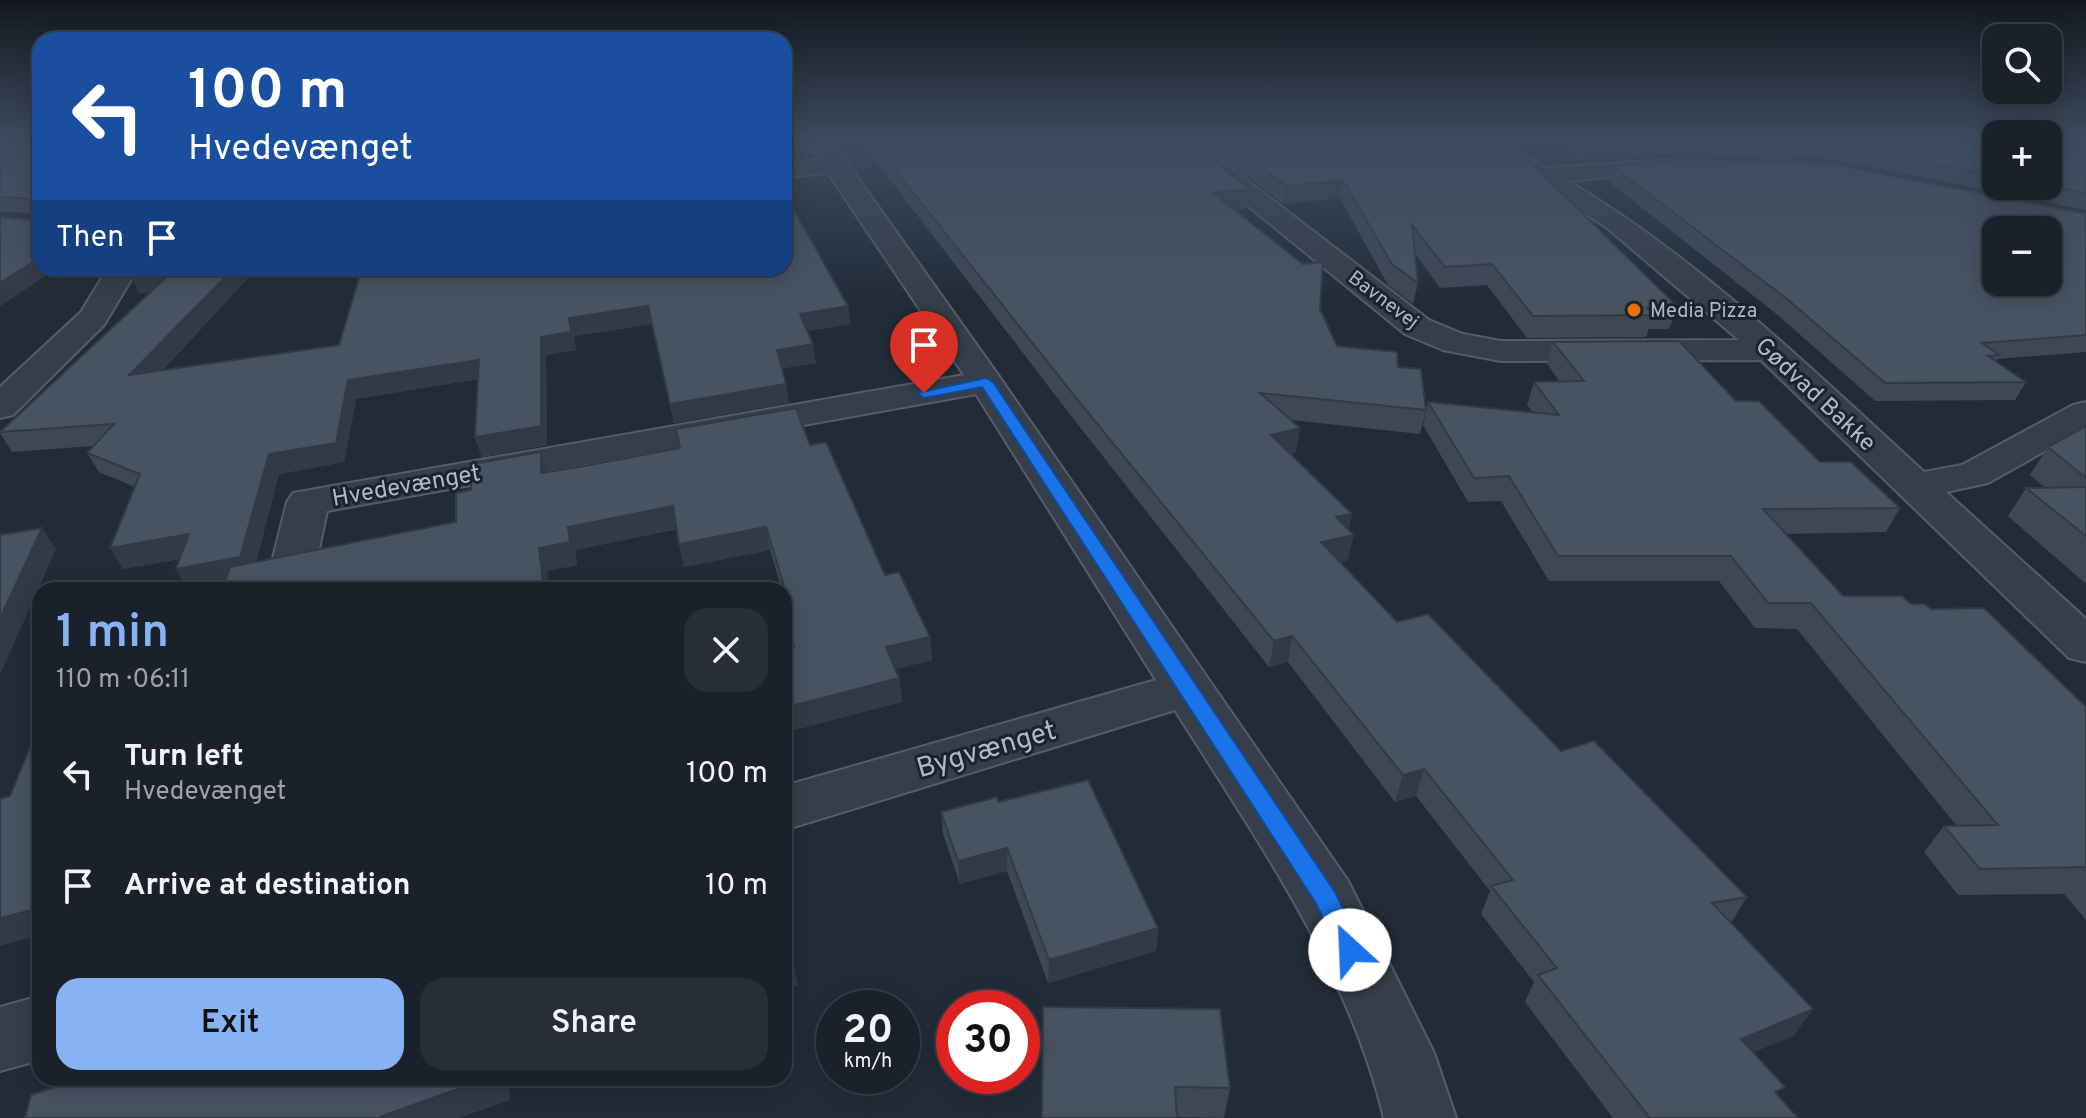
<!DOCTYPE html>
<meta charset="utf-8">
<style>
:root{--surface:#1a212b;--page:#272e37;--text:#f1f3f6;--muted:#9fa3a9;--line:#383e47;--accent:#88b3f3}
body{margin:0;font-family:Overpass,sans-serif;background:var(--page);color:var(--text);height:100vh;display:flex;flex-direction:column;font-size:30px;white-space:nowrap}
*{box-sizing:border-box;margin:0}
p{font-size:26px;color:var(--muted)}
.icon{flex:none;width:44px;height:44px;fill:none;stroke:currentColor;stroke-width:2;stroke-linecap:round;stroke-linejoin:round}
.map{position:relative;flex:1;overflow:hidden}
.sheet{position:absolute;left:32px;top:582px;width:760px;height:504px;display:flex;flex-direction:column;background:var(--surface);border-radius:24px;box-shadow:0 4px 20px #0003,0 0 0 2px var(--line)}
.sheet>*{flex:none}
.hud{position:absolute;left:32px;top:32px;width:760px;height:244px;border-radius:24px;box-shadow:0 4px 20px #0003,0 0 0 2px var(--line);background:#1a4fa0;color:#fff;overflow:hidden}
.tools{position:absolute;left:1982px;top:24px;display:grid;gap:16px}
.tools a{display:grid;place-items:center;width:80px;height:80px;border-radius:16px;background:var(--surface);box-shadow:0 4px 20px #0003,0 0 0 2px var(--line);font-size:40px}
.speed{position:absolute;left:816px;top:990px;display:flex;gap:16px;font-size:40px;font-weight:700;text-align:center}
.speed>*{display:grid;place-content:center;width:104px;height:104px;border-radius:50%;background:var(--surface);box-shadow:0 4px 20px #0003,0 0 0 2px var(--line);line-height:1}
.speed small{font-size:20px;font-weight:400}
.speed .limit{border:12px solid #d22;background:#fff;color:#111}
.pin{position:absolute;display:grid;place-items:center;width:68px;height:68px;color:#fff;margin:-82px -34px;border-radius:50% 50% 50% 0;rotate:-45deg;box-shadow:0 0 8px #0007}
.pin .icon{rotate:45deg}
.me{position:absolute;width:88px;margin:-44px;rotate:335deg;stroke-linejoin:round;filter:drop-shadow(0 0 6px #0008)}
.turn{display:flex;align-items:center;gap:28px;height:168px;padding:0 24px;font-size:36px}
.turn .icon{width:104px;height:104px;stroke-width:2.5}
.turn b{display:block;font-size:56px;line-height:68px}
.then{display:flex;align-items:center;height:76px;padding:0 24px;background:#0003;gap:16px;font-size:30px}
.round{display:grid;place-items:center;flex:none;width:84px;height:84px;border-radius:24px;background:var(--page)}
.head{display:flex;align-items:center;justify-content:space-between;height:136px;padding:0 24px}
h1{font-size:48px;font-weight:600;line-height:60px;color:var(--accent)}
.primary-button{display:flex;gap:16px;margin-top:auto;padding:16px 24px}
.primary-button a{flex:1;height:92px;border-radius:24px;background:var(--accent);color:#111;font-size:32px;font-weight:600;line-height:92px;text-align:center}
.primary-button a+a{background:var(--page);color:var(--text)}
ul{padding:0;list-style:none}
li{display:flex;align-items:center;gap:24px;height:112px;padding:0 24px}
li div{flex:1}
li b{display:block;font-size:30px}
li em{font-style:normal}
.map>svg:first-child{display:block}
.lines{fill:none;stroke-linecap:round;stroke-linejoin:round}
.minor-casing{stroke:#545c67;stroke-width:4}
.minor{fill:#363e49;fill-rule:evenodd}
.wall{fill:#3e4754}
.shaded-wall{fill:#323a45}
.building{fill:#485362;stroke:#323a45;stroke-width:2;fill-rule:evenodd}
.route{fill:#1a73e8;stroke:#114b97;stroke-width:2}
.food-dot{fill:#e8710a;stroke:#1b232e;stroke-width:3}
.labels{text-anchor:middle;stroke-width:6;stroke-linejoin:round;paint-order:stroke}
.far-street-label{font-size:20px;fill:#b1b9c5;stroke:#1b232e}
.far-poi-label{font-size:20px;fill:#b1b9c5;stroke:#1b232e;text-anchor:start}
.street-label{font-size:24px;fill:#b1b9c5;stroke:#1b232e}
.near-street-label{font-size:28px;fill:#b1b9c5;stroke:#1b232e}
</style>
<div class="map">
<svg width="2086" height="1118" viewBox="0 0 2086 1118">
<rect width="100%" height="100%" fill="#222c39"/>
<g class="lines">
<g class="minor-casing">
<path id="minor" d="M 807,142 L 831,142 L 845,160 L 998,375 L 1348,881 L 1434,1053 L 1456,1118 L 1384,1118 C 1348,968 1256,839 1175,710 L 784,830 L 784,786 L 1156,680 L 976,394 L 327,511 L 317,558 L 311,568 L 295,572 L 279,568 L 273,558 L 287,502 L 293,493 L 964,375 L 828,173 L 784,177 L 784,163 L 819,159 Z
M 1170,142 L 1197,142 L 1429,320 L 1463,334 L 1501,341 L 1739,340 L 1606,227 L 1474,142 L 1503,142 L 1546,168 L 1680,159 L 1683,164 L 1671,171 L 1568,181 C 1701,260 1811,369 1924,472 L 1962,465 L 2073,405 L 2086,402 L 2086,428 L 1988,483 L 1946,492 L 2086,619 L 2086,662 L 2069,658 L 1761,360 L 1501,361 L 1443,350 L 1405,334 Z
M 1756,142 L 1780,142 L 1791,164 L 1788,169 L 1770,169 Z
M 108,268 L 138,268 L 104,325 L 13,415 L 0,418 L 0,387 L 81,312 Z
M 40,996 L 40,1060 L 0,1071 L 0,1007 Z"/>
</g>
<use href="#minor" class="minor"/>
</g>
<path class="wall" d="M 0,142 L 40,142 L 57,268 L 0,306 L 31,220 L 32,213 L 0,212 Z
M 865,142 L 1190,142 L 1247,208 L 1234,210 L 1320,309 L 1337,346 L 1398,367 L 1426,410 L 1420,434 L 1291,420 L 1300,428 L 1296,452 L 1290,454 L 1348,530 L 1348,560 L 1340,562 L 1397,622 L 1747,897 L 1731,923 L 1813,1009 L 1793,1036 L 1753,1052 L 1778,1095 L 1798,1118 L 1613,1118 L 1525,1002 L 1534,982 L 1481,914 L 1490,891 L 1416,796 L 1395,802 L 1288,662 L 1269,667 L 1072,417 L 865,147 Z
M 1202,142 L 1500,142 L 1678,307 L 1669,329 L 1649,329 L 1646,337 L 1527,338 L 1487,285 L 1440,288 L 1415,254 L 1418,283 L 1413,304 L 1388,285 L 1340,198 L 1283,204 Z
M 1559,142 L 1996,142 L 1996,186 L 2048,186 L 2086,142 L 2086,210 L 1826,158 L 1681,153 L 1584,162 Z
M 1612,166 L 2086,214 L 2086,352 L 1997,359 L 1996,361 L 2026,382 L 2015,400 L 1875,401 L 1779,316 L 1607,180 Z
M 137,268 L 330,268 L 249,277 L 162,371 L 339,345 L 848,306 L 850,324 L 807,331 L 816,363 L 782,368 L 789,403 L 674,423 L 652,324 L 574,336 L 576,350 L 546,355 L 547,445 L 482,457 L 475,437 L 478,379 L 356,399 L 344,462 L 279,474 L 256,562 L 456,522 L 471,490 L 541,452 L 547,472 L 810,445 L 885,575 L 930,637 L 932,660 L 895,669 L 899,678 L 902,702 L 791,648 L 784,617 L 789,613 L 784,596 L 784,590 L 782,590 L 770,550 L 684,567 L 677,529 L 575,550 L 577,565 L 547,571 L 549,590 L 222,590 L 224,583 L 188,590 L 176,569 L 180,559 L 123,569 L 135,487 L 99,472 L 87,453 L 93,446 L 12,452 L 0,433 L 0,431 L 150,292 L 139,293 Z
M 1553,342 L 1736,401 L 1820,462 L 1900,508 L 1886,532 L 1785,534 L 1843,596 L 1911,604 L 1931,609 L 2086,707 L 2086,920 L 2064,894 L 1958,895 L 1924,852 L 1944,826 L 1956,825 L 1797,629 L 1755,628 L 1719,581 L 1549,581 L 1501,501 L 1468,502 L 1423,425 L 1428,402 L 1533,412 L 1527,405 L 1534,382 L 1560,382 L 1547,364 Z
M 2086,426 L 2086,584 L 2008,516 L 2026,488 L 2044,487 L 2030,475 L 2048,447 Z
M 998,802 L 1158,928 L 1156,951 L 1048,983 L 1007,871 L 960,884 L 943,834 L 941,812 Z
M 1043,1007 L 1230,1088 L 1224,1118 L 1177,1117 Z"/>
<path class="shaded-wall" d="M 1652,142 L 1685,142 L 1681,153 L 1584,162 L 1588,148 Z
M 1343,180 L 1340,198 L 1283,204 L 1286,186 Z
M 1249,189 L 1247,208 L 1211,212 L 1213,193 Z
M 40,257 L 40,268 L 57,268 L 0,306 L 0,283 Z
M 234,268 L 330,268 L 249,277 L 140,394 L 129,375 Z
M 172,272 L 180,289 L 139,293 L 130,276 Z
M 648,306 L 653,324 L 574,336 L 576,350 L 546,355 L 547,445 L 482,457 L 475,437 L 541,337 L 569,318 Z
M 848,306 L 850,324 L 802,332 L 800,314 Z
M 813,344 L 816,363 L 780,369 L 777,350 Z
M 479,360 L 485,378 L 356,399 L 344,462 L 279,474 L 251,578 L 188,590 L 176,569 L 269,454 L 348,380 Z
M 786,384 L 789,403 L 674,423 L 670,404 Z
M 1300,428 L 1296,452 L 1268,459 L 1271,435 Z
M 541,452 L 548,474 L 541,473 Z
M 673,506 L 679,528 L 575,550 L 577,565 L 547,571 L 549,590 L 544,590 L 539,548 L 568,527 Z
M 1352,514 L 1347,536 L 1354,535 L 1348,560 L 1316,567 L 1321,542 L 1336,517 Z
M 766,527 L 770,550 L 684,567 L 679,544 Z
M 42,528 L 56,549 L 0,675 L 0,618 Z
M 189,534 L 200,555 L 123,569 L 110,548 Z
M 1292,636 L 1288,662 L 1269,667 L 1274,641 Z
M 930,637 L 932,660 L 889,671 L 886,647 Z
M 899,678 L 902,702 L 784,733 L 784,708 Z
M 1424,769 L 1416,796 L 1395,802 L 1403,775 Z
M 1007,848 L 1007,871 L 960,884 L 958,861 Z
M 40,908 L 40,935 L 0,946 L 0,918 Z
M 1158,928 L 1156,951 L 1048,983 L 1049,960 Z
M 792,959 L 798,985 L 784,989 L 784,962 Z
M 1813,1009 L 1793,1036 L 1722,1065 L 1741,1039 Z
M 488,1078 L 527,1078 L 509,1084 L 510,1100 L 459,1118 L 377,1118 Z"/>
<path class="building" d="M 0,142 L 40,142 L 40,257 L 0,283 L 0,217 L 31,220 L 34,199 L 0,197 Z
M 873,142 L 1190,142 L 1249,189 L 1213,193 L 1303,264 L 1323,262 L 1320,309 L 1337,346 L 1397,352 L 1398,367 L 1421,369 L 1426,410 L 1260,393 L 1300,428 L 1271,435 L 1352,514 L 1336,517 L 1354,535 L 1321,542 L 1397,622 L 1428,614 L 1561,751 L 1594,741 L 1747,897 L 1712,903 L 1813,1009 L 1741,1039 L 1785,1087 L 1775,1092 L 1798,1118 L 1650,1118 L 1538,975 L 1557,968 L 1491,886 L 1513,880 L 1424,769 L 1403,775 L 1292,636 L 1274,641 L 1073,394 Z
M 1227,142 L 1500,142 L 1526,158 L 1678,307 L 1647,308 L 1654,315 L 1533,316 L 1492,264 L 1445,267 L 1412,225 L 1418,283 L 1392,264 L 1343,180 L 1286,186 Z
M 1581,142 L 1652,142 L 1588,148 Z
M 1773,142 L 1996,142 L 1996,176 L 1832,144 Z
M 2048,142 L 2086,142 L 2086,193 L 2048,186 Z
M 1686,159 L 1832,164 L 2086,214 L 2086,335 L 1982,343 L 1999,355 L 1988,356 L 2026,382 L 1885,383 L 1787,299 L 1612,166 ZM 1996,230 L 2048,230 L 2048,282 L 1996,282 Z
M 784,192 L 848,306 L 800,314 L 813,344 L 777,350 L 786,384 L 670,404 L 648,306 L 569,318 L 571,332 L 541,337 L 541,426 L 475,437 L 479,360 L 348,380 L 336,443 L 269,454 L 240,557 L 176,569 L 189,534 L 110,548 L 140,474 L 87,453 L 114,424 L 0,432 L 172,272 L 130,276 L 137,268 L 234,268 L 129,375 L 339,345 L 362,268 L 784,268 Z
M 1679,341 L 1736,401 L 1759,401 L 1820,462 L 1851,462 L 1900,508 L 1763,509 L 1843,596 L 1902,596 L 1911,604 L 1925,604 L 1931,609 L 1984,608 L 2086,707 L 2086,867 L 1980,869 L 1944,826 L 1998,825 L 1811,603 L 1768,603 L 1731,556 L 1558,556 L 1509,476 L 1474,478 L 1428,402 L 1559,415 L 1534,382 L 1584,381 L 1553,342 Z
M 796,408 L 810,445 L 826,442 L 885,575 L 899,572 L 930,637 L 886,647 L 899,678 L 784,708 L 784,649 L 794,647 L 784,614 L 792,612 L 766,527 L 679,544 L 673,506 L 568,527 L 570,542 L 539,548 L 544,590 L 222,590 L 230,567 L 456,522 L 456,493 L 471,490 L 472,464 L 541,452 L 541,473 L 584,466 L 680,448 L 676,429 Z
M 2086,426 L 2086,478 L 2048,447 Z
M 2086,487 L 2086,536 L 2026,488 Z
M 42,528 L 0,618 L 0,535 Z
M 40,723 L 40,908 L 0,918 L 0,799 L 10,796 Z
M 1088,780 L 1158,928 L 1049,960 L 1007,848 L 958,861 L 941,812 L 997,797 L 998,802 Z
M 784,931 L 792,959 L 784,962 Z
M 1043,1007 L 1220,1009 L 1230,1088 L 1175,1087 L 1177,1118 L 1042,1118 Z
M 82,1078 L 488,1078 L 377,1118 L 25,1118 L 31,1095 Z"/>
<linearGradient id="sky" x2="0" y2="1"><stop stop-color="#13181f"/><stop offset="0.47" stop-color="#3e4b5f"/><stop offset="1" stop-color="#3e4b5f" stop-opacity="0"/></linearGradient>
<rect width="2086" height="299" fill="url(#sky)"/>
<path class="route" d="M 986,378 L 993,382 L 1335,892 L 1363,950 L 1359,958 L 1350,962 L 1341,958 L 1317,905 L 982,387 L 924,398 L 917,393 Z"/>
<circle class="food-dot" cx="1634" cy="310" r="8"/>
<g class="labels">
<g class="far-street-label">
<text transform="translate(1384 299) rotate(37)" y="7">Bavnevej</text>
</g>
<g class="far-poi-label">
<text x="1650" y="317">Media Pizza</text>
</g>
<g class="street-label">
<text transform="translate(1816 394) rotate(43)" y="8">Gødvad Bakke</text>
<text transform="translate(406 485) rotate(-10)" y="8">Hvedevænget</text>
</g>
<g class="near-street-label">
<text transform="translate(986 748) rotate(-16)" y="10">Bygvænget</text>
</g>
</g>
</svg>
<div class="tools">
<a><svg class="icon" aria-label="search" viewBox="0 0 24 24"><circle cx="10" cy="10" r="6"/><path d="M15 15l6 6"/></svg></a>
<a>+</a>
<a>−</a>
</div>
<div class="speed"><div>20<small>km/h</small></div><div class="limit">30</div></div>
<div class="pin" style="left:924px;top:393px;background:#d93025"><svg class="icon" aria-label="arrive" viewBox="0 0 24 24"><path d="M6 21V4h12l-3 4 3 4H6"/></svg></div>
<svg class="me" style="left:1350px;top:950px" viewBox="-20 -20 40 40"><circle r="19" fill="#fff"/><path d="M0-13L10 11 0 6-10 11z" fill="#1a73e8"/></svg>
<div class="hud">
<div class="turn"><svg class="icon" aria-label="left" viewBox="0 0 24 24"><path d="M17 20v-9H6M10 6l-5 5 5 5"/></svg><div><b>100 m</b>Hvedevænget</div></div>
<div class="then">Then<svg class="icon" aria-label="arrive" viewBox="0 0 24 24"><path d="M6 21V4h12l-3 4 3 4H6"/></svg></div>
</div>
<section class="sheet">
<div class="head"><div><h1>1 min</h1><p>110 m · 06:11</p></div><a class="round"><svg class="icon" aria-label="close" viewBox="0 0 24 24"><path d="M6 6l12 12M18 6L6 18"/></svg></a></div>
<ul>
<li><svg class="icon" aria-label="left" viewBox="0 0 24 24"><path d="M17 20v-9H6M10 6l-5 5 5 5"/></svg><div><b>Turn left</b><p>Hvedevænget</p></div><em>100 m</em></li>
<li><svg class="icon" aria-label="arrive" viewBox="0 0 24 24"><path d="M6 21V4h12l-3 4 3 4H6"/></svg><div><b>Arrive at destination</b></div><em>10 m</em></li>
</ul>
<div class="primary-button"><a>Exit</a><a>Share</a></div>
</section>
</div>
